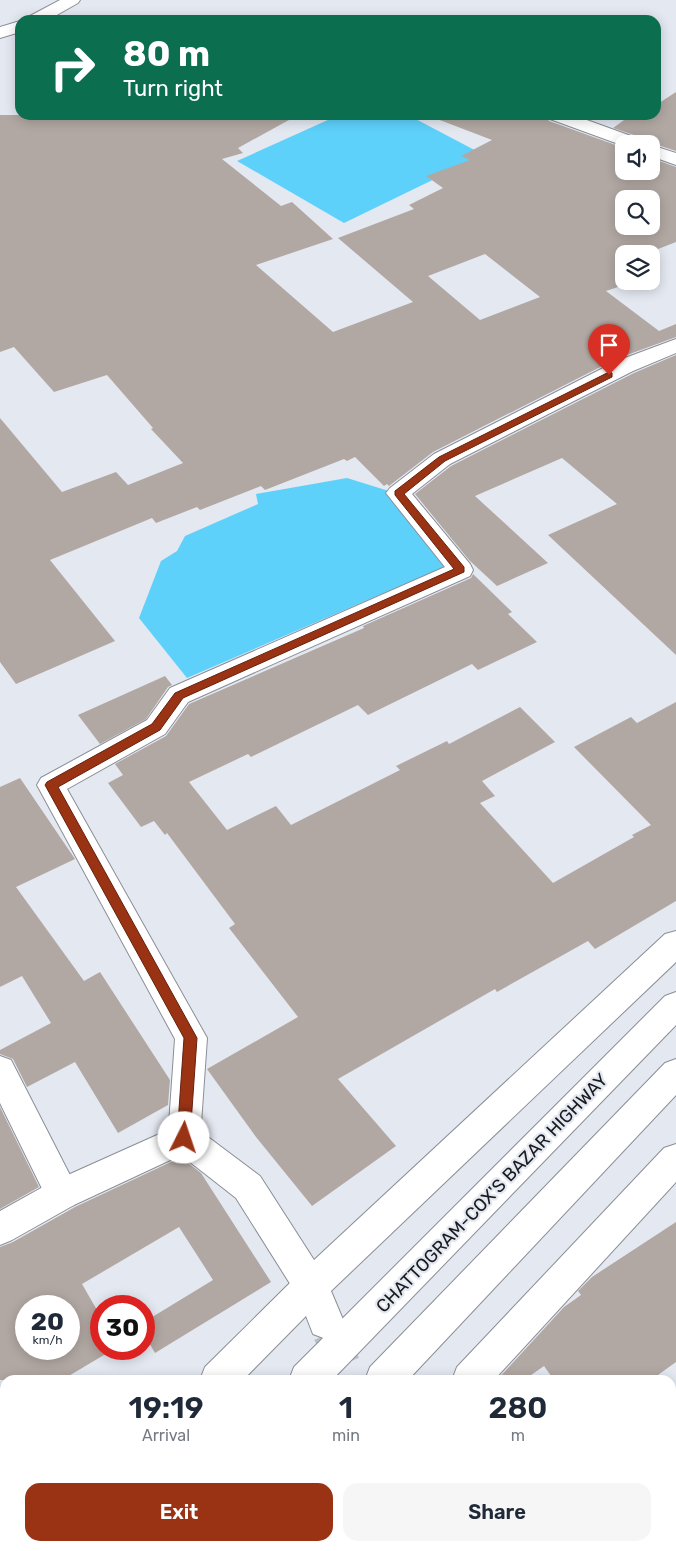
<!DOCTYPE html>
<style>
:root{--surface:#fff;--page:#f6f6f7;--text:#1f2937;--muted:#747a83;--accent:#9a3314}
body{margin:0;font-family:Rubik,sans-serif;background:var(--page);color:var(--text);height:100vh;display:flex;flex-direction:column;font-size:19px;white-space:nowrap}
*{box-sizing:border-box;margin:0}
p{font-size:16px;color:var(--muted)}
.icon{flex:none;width:28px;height:28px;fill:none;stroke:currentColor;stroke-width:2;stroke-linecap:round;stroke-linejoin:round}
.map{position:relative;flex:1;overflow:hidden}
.drawer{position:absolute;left:0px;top:1375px;width:676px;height:176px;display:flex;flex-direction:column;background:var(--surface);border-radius:15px 15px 0 0;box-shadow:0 2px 12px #0003}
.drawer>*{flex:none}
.top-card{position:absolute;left:15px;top:15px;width:646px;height:105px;border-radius:15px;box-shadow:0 2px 12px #0003;background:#0b6e4f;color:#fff;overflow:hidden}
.fabs{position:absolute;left:615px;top:135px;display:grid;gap:10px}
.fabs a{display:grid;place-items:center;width:45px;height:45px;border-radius:10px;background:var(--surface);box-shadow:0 2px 12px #0003;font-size:25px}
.speed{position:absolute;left:15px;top:1295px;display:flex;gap:10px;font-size:25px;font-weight:700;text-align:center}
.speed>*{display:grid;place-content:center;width:65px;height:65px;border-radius:50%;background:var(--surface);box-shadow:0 2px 12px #0003;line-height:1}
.speed small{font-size:12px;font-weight:400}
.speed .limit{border:8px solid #d22;background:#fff;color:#111}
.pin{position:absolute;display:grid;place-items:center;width:42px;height:42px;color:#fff;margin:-51px -21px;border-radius:50% 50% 50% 0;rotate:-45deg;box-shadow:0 0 5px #0007}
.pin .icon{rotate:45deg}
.me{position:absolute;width:55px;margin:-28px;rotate:4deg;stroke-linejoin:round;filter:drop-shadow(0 0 4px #0008)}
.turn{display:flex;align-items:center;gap:18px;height:105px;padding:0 25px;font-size:22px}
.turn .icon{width:65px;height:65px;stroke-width:2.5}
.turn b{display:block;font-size:35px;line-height:42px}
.eta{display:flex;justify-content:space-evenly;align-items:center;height:85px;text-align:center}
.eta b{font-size:30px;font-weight:600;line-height:35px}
.action{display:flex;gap:10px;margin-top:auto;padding:10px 25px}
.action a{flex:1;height:58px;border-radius:15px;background:var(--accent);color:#fff;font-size:20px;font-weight:600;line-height:58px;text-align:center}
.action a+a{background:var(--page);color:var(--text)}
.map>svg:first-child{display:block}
.water{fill:#5ed1fb}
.building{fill:#b2a8a3;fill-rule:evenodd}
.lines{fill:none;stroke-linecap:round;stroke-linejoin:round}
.minor-tunnel{stroke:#bbbfc7;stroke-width:34;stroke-dasharray:34 17;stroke-linecap:butt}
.minor-casing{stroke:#8b8e97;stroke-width:2}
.tertiary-casing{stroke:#8b8e97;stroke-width:2}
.trunk-casing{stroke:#8b8e97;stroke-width:2}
.minor{fill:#fff;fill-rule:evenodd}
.tertiary{fill:#fff;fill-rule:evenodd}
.trunk{fill:#fff;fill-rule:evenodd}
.route{fill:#9a3314;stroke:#64210d}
.labels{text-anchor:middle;stroke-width:4.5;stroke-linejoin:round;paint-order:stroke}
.near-street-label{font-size:18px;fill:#191a1d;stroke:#e4e8f1}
</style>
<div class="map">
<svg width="676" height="1551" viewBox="0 0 676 1551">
<rect width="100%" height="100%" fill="#e4e8f1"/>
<path class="water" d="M 339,115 L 408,115 L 484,155 L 344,223 L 237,161 Z
M 347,478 L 392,492 L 449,565 L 187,678 L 139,618 L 161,561 L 177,551 L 185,536 L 258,504 L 256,494 Z"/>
<path class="building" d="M 676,92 L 676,151 L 652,143 L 646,144 L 643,138 L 613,128 L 631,115 L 656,115 L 656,105 Z
M 0,115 L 298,115 L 238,148 L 243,153 L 222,159 L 281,206 L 292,202 L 333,239 L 256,265 L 333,332 L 413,302 L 338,238 L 414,209 L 409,205 L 443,188 L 426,176 L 470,160 L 461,156 L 492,140 L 432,117 L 433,115 L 545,115 L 549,121 L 624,148 L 624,171 L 651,171 L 651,158 L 676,167 L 676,242 L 653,251 L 657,253 L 651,256 L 651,254 L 624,254 L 624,285 L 606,291 L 659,331 L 676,324 L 676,337 L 616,359 L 433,452 L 389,486 L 387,484 L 384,486 L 355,457 L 347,461 L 344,459 L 265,490 L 261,486 L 200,510 L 197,507 L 156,523 L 152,518 L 50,560 L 115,641 L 16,684 L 0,662 L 0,418 L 62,492 L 116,472 L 128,485 L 183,463 L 151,429 L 153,428 L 107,375 L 54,392 L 14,347 L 0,352 ZM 624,199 L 651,199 L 651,226 L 624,226 ZM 485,254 L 540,297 L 480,320 L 428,276 Z
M 676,355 L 676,655 L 548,535 L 617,504 L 562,458 L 475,496 L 548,563 L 497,586 L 469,560 L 415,494 L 451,466 L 634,373 Z
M 473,574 L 512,612 L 508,614 L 537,642 L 478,670 L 472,664 L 368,715 L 358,705 L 251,757 L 248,754 L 189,782 L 227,830 L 276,806 L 291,825 L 400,770 L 396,766 L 447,741 L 449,744 L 520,707 L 555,742 L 482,781 L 495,796 L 480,803 L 553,883 L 634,837 L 632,835 L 651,825 L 574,747 L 631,717 L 637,723 L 676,702 L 676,901 L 595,949 L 588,941 L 497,992 L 495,989 L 338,1079 L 396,1146 L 312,1206 L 256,1137 L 207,1069 L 298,1017 L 229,928 L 235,924 L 167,833 L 165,835 L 154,821 L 141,827 L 108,783 L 123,775 L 115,764 L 166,736 L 189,704 L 364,628 L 363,626 L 471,578 Z
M 165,676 L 172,685 L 168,687 L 146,719 L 100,744 L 78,715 Z
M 20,778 L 75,859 L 16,887 L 84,981 L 100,972 L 170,1080 L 168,1105 L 118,1133 L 75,1062 L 27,1087 L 13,1059 L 0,1054 L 0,1050 L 51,1023 L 22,976 L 0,987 L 0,787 Z
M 0,1107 L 39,1187 L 0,1209 Z
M 173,1161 L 187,1162 L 201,1173 L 271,1282 L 155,1353 L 144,1334 L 144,1322 L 213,1280 L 179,1227 L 82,1284 L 101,1317 L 101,1349 L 114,1349 L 62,1380 L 0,1380 L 0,1247 L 13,1242 L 75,1207 ZM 26,1306 L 69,1306 L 69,1349 L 26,1349 Z
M 676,1222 L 676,1362 L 651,1380 L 554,1380 L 544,1366 L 524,1380 L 497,1380 L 564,1307 L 581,1295 L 578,1291 L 592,1277 Z"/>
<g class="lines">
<path class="minor-tunnel" d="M 330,1333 L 350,1380"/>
<g class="minor-casing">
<path id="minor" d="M 60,0 L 80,0 L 78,3 L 48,20 L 28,20 L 30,16 Z
M 20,21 L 20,32 L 0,38 L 0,27 Z
M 547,115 L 573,115 L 642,140 L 644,144 L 624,144 L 624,146 L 550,119 Z
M 651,145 L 676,153 L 676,165 L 651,156 Z
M 676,339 L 676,353 L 633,371 L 450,464 L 412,494 L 470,564 L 473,570 L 470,576 L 188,702 L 165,734 L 67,789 L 207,1038 L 200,1138 L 196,1148 L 184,1153 L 172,1148 L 168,1138 L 175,1039 L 37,785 L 41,778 L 147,720 L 170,688 L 445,567 L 390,498 L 386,493 L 390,488 L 434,454 L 617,361 Z
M 676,931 L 676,962 L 331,1291 L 344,1322 L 339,1334 L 326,1339 L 313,1334 L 306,1316 L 243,1380 L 200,1380 L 205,1367 L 299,1274 L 665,934 Z
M 0,1056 L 11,1060 L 74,1183 L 79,1194 L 74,1205 L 62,1209 L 50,1205 L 0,1103 Z
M 676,1144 L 676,1182 L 494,1380 L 452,1380 L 457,1367 L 664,1148 Z
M 29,1546 L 70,1546 L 68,1551 L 27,1551 Z
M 286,1546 L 326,1546 L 324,1551 L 284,1551 Z
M 424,1546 L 464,1546 L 466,1551 L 426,1551 Z"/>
</g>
<g class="tertiary-casing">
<path id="tertiary" d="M 184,1123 L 196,1128 L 260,1176 L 323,1274 L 328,1286 L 323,1298 L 311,1303 L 299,1298 L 236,1198 L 181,1155 L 74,1205 L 12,1240 L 0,1245 L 0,1211 L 50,1183 Z"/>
</g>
<g class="trunk-casing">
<path id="trunk" d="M 676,992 L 676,1025 L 332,1380 L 289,1380 L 294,1367 L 665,996 Z
M 676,1059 L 676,1095 L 408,1380 L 365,1380 L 370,1367 L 665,1063 Z
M 119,1546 L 160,1546 L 158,1551 L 117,1551 Z
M 203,1546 L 244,1546 L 242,1551 L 201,1551 Z"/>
</g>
<use href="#minor" class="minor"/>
<use href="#tertiary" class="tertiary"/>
<use href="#trunk" class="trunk"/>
</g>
<path class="route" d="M 609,372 L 612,373 L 612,377 L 445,461 L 404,494 L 464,567 L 464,572 L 183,698 L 160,730 L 58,787 L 197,1038 L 190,1138 L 188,1142 L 184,1144 L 179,1142 L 177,1138 L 184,1038 L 45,785 L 47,782 L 152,724 L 175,693 L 454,569 L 395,495 L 395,491 L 439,457 Z"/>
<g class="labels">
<g class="near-street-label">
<text transform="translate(492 1193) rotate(-46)" y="6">CHATTOGRAM-COX'S BAZAR HIGHWAY</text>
</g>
</g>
</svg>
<div class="fabs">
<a><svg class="icon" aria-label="sound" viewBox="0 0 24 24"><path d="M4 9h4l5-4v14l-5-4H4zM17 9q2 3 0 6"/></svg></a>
<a><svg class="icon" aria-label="search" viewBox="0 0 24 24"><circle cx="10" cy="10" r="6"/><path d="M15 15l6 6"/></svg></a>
<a><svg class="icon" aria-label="layers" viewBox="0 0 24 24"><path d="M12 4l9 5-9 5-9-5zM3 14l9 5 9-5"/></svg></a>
</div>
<div class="speed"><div>20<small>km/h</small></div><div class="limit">30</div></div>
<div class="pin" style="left:609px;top:375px;background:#d93025"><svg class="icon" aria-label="arrive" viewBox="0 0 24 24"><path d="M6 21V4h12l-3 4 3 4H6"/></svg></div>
<svg class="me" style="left:184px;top:1138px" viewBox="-20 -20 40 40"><circle r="19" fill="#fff"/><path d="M0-13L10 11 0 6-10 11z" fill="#9a3314"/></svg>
<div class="top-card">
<div class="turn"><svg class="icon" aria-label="right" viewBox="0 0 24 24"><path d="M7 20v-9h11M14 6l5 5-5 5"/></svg><div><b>80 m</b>Turn right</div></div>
</div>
<section class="drawer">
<div class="eta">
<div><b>19:19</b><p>Arrival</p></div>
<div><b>1</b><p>min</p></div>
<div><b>280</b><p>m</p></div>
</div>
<div class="action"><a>Exit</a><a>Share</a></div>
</section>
</div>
